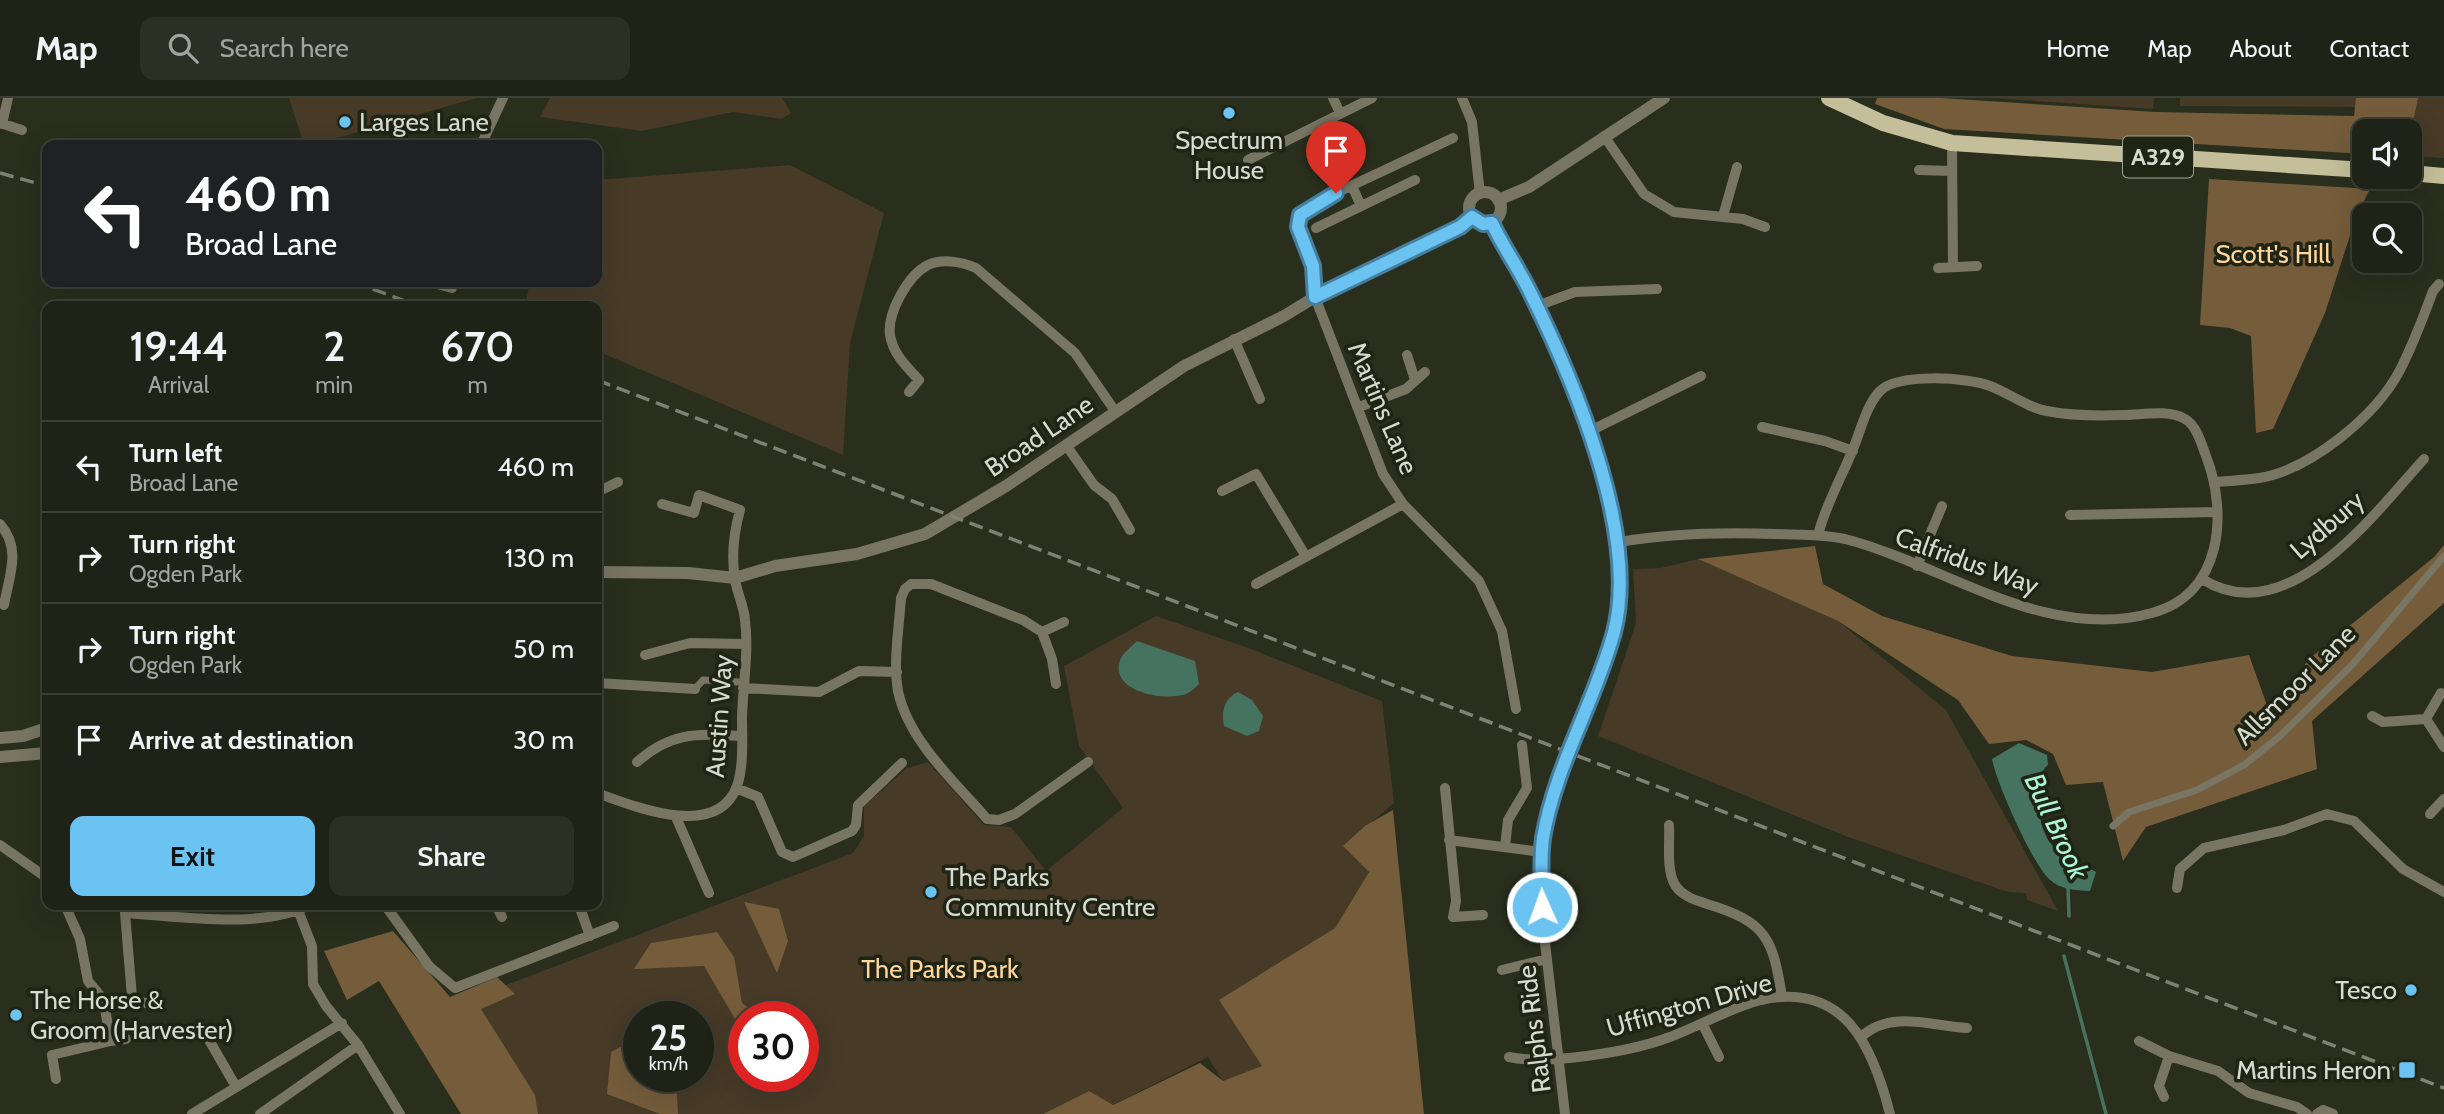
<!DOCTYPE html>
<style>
:root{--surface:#1f2216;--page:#2c2f23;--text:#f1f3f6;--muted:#a1a4a1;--line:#3c3f35;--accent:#6bc3f2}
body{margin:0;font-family:Cabin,sans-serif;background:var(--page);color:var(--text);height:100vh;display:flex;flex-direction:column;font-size:26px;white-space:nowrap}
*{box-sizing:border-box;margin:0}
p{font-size:23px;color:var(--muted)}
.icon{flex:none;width:38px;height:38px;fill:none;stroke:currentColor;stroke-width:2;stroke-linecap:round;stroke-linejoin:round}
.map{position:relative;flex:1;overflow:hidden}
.side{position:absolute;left:42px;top:203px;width:560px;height:609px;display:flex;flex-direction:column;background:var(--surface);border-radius:14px;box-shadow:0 7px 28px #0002,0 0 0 2px var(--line)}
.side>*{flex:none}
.top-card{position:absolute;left:42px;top:42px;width:560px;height:147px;border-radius:14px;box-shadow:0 7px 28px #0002,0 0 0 2px var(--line);background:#202124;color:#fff;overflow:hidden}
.tools{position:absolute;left:2352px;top:21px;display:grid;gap:14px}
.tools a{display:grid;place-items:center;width:70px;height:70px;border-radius:14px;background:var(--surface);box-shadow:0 7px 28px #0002,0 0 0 2px var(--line);font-size:35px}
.speed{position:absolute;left:623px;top:903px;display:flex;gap:14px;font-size:35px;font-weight:700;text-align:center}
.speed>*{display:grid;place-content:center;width:91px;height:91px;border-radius:50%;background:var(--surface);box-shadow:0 7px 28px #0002,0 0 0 2px var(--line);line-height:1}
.speed small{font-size:18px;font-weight:400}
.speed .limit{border:10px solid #d22;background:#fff;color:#111}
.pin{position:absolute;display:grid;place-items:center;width:60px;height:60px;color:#fff;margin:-72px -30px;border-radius:50% 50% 50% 0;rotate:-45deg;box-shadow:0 0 7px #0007}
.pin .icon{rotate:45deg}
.me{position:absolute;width:77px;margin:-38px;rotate:358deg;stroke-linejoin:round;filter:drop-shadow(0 0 5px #0008)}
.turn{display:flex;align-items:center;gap:24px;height:147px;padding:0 28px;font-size:32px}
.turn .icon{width:91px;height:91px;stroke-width:2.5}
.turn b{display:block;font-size:49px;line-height:60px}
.eta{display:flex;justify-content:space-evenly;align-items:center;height:119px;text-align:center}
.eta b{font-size:42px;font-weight:600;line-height:49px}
.button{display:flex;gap:14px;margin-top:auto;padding:14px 28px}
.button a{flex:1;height:80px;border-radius:14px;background:var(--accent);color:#111;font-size:28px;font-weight:600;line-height:80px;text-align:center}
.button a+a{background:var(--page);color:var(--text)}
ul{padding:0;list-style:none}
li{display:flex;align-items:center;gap:21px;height:91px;padding:0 28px;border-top:2px solid var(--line)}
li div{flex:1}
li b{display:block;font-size:26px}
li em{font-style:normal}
header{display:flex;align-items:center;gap:42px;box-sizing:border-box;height:98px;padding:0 35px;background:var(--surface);border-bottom:2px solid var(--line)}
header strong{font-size:33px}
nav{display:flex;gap:38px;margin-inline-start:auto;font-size:24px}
.search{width:490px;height:63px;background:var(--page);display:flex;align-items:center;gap:18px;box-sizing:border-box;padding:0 24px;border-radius:14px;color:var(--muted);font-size:26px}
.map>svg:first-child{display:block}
.green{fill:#473a27;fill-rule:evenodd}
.forest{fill:#755d3b}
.water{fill:#467360}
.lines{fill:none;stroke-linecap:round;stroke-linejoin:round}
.stream{stroke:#467360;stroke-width:3.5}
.pedestrian{stroke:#787563;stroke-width:7}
.minor{stroke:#787563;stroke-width:10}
.tertiary{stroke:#787563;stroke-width:12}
.primary{stroke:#c5be9a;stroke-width:16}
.rail{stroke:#7e8274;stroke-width:3.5;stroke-dasharray:14 7;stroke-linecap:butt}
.route-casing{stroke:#467f9d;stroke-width:18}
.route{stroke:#6bc3f2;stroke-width:12}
.poi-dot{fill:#6bc3f2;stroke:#202414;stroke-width:2.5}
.labels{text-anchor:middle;stroke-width:7;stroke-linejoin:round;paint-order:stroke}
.shield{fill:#202414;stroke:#9fa397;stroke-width:2}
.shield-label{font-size:24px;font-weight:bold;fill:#d6dacf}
.poi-label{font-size:26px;fill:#d6dacf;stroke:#202414;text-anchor:start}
.park-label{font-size:26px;fill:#ffd69b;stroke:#202414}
.street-label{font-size:26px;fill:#d6dacf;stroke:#202414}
.water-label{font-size:28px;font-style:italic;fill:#abf7d7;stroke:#202414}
</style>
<header>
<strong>Map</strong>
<div class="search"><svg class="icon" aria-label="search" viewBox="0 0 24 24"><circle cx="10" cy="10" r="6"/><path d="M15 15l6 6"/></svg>Search here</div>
<nav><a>Home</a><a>Map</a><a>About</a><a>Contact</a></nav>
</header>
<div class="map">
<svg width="2444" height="1016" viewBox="0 0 2444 1016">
<rect width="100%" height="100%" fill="#292e1d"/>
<path class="green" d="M 289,0 L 476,0 L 313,47 L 304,47 Z
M 550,0 L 782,0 L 791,15 L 782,21 L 733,14 L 642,33 L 540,19 Z
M 1994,0 L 2154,0 L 2153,11 Z
M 2180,0 L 2444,0 L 2444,60 L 2410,58 L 2410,33 L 2364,33 L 2364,56 L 2354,9 L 2180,8 Z
M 1335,47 L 1347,71 L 1325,82 L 1313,57 Z
M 790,67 L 884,115 L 850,245 L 843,357 L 597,253 L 597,208 L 525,208 L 530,184 L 597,184 L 597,82 Z
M 1698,461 L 1838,523 L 1946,612 L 2058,813 L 2027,802 L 2026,795 L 2008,794 L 1848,739 L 1598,638 L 1636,525 L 1633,471 L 1661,470 Z
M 1156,518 L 1254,552 L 1382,603 L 1394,705 L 1344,748 L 1369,774 L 1335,830 L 1220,902 L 1263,968 L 1223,984 L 1208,959 L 1112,1007 L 1089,993 L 1043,1016 L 526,1016 L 469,901 L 853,755 L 864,738 L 864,708 L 907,670 L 928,664 L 984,727 L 1011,729 L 1046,773 L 1123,710 L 1079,648 L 1064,568 ZM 639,919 L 698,919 L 698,978 L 639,978 ZM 744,919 L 803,919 L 803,978 L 744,978 Z"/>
<path class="forest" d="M 1877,0 L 1941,0 L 2156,14 L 2354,18 L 2356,0 L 2418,0 L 2410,38 L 2410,33 L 2364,33 L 2364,56 L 1944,31 L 1875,6 Z
M 2209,81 L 2370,91 L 2356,119 L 2325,215 L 2273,331 L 2256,335 L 2251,238 L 2230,230 L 2200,227 Z
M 2444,447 L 2444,505 L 2312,623 L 2317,671 L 2146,729 L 2123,763 L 2103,684 L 2066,687 L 2053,656 L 2026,642 L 1989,646 L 1958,602 L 1838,523 L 1698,461 L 1815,448 L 1823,486 L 1882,518 L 2012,558 L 2152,574 L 2249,557 L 2269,613 L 2309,561 L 2434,459 Z
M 1393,712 L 1424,1016 L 1043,1016 L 1089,993 L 1113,1007 L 1200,965 L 1223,983 L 1262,968 L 1219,902 L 1335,830 L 1369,774 L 1343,748 L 1365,728 Z
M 744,804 L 779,811 L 788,843 L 777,875 Z
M 393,833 L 450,899 L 497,879 L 515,896 L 481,911 L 535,997 L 538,1016 L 461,1016 L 379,883 L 347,902 L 324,853 Z
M 717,834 L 734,859 L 742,905 L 761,919 L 744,919 L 744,928 L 738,926 L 704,868 L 634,871 L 651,845 Z
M 639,939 L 639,978 L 676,978 L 678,1016 L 660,1016 L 607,996 L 611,954 Z"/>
<path class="water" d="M 1137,543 L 1195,563 L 1199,586 C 1196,589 1191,594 1186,596 C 1165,604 1106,593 1121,560 C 1124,554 1132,548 1137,543 Z
M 1238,594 L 1252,602 L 1263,618 L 1259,633 L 1247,638 L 1224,628 C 1221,615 1224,600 1238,594 Z
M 2019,645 L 2047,657 L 2048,667 C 2030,680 2038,734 2053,748 C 2065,759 2083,765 2096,774 L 2090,793 C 2074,792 2061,792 2049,781 C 2032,765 1996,684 1992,661 Z"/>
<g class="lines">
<path class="stream" d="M 2068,789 L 2069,818
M 2064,858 L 2106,1016"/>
<path class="pedestrian" d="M 695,591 L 703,582 L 738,584
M 2113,728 L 2129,714 L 2197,692 L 2244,667 L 2280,638 L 2352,567 L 2444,458"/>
<path class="minor" d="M 1333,0 L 1340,15
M 1462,0 L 1472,24 L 1480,96
M 0,25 L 22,32
M 2,26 L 8,0
M 1604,38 L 1644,96 L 1674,114 L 1743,121 L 1765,129
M 1453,40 L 1321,102 L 1300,117 L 1298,129 L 1313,168 L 1315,199 L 1383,376 L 1403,406 L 1479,483 L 1502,533 L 1516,611
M 1952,45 L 1953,169
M 481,47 L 503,0
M 1248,62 L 1372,0
M 1919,72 L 1951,73
M 1352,88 L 1361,108
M 1723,118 L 1737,69
M 1492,125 L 1552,240 L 1612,405 L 1619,444 L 1620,481 L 1615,531 L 1553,700 L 1541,754 L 1545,845 L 1565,1016
M 1316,130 L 1415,82
M 1938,170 L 1977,168
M 430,184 L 452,190 L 450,184
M 1537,208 L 1575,194 L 1657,191
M 1234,241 L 1260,301
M 1407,257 L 1415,282
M 909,294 L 919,282 C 906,268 893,256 890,237 C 887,215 908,177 928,167 C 943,160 962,164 976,170 L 1075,255 L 1115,313
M 1359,309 L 1406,291 L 1425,274
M 1762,329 L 1825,343 L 1853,353
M 1588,334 L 1701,278
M 1066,347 L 1094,387 L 1112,401 L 1130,432
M 2216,384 C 2230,383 2245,382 2259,380 C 2310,372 2376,318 2400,272 C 2413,247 2423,220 2433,193 L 2439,186
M 1222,393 L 1256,376 L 1305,457
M 597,394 L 618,384
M 2070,417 L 2217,414
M 0,426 C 22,451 9,478 4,507
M 1619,444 C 1671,435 1723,434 1776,436 C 1799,437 1823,436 1845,441 C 1943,466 2045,545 2152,515 C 2223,496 2228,415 2206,358 C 2201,345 2197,328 2185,321 C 2168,311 2141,317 2123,317 C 2098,318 2072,318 2047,313 C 2028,310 2009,295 1990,288 C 1967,279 1898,275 1880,293 C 1865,309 1860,336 1851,356 C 1840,382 1825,409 1818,437
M 1917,468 L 1942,408
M 2202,481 C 2287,535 2374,416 2424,361
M 1256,486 L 1403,406
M 1042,534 L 1064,524
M 645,557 L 690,545 L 746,546
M 597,585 L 695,591
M 1056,586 L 1052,561 L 1042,534 L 1023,522 L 931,486 L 911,486 L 905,491 L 901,500 C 899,530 893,564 898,593 C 908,642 955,684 987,721 L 999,722 L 1015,716 L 1088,664
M 743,590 L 819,594 L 859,573 L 897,574
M 2372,618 L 2383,624 L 2426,621 L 2444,649
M 2426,621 L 2441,595
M 637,664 C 672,633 698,636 742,638
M 736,690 L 758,699 L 782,754 L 793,759 L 852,733 L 856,727 L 858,707 L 902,665
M 1445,690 L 1456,803 L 1453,819 L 1483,817
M 597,695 C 633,708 717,743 737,688 C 744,668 742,640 742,619 C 743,587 749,554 745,522 C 744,508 737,495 735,481 C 731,458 734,434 740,412 L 699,397 L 694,415 L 662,406
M 2430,716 L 2444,701
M 676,719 L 709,795
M 1669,727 C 1670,744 1666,772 1675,787 C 1682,798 1695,802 1707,806 C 1767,824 1773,841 1782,899
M 1449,742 L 1541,754
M 0,747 L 47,780
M 1505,748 L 1508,722 L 1527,690 L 1522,647
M 2177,790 L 2180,771 L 2204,750 L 2284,732 L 2327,716 L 2354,723 L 2403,771 L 2444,794
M 296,807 L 312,848 L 313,886 L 326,908 L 358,947 L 400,1016
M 385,807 L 429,868 L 455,890 L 614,828
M 496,807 L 502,819
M 579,807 L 590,838
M 1502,872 L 1547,861
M 157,904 L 144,905 L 132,899 L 125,815 C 178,818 260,832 309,807
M 1703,927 L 1719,959
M 1862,938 C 1892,912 1931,928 1967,930
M 209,942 L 235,987
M 111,943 L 126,941
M 2139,943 L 2169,958 L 2218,973 L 2249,995 L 2297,1009 L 2307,1016
M 1509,959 C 1548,967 1629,954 1667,940 C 1698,929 1729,910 1761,902 C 1845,883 1873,949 1890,1016
M 56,981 L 52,957 L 111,943 L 103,901 L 88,883 L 80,841 L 65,807
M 2164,999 L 2159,988 L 2169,958
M 192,1016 L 342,925
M 260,1016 L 358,947
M 2317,1016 L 2323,1012 L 2333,1016"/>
<path class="tertiary" d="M1469 110a16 16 0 1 1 32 0a16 16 0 1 1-32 0Z
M 1498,102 L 1529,89 L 1664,0
M 597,474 L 688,475 L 735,480 L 775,468 L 857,456 L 925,436 L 1006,388 L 1184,268 L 1284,218 L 1315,199 L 1459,129 L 1472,119
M 0,640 L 23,638 L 47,630
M 0,659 L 47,655"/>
<path class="primary" d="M 1829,0 L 1883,25 L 1952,45 L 2364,72
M 2410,75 L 2444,78"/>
<path class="rail" d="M 0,75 L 47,88
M 353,184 L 419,208
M 597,282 L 2444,990"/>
</g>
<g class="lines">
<g class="route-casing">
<path id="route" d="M 1336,95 L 1300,117 L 1298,129 L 1313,168 L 1315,199 L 1460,129 L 1472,119 L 1483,126 L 1492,125 C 1502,147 1517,168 1528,190 C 1572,278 1640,435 1614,534 C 1595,604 1555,668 1543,740 C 1540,763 1542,786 1542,809"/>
</g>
<use href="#route" class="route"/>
</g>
<g class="poi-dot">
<circle cx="1229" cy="15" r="7"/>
<circle cx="345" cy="24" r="7"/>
<circle cx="931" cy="794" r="7"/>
<circle cx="2411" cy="892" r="7"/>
<circle cx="16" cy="917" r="7"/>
<rect x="2398" y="963" width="18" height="18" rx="3.5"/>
</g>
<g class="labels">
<rect class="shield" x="2123" y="38.5" width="70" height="41" rx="5"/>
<g class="shield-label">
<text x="2158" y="67">A329</text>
</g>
<g class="poi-label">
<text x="359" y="33">Larges Lane</text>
<text x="1229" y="51" text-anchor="middle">Spectrum<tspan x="1229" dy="30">House</tspan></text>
<text x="945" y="788">The Parks<tspan x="945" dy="30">Community Centre</tspan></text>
<text x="2397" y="901" text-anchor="end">Tesco</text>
<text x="30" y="911">The Horse &amp;<tspan x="30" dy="30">Groom (Harvester)</tspan></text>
<text x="2391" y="981" text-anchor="end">Martins Heron</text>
</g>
<g class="park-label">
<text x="2273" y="165">Scott's Hill</text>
<text x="940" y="880">The Parks Park</text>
</g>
<g class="street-label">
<text transform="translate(1383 310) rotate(67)" y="9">Martins Lane</text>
<text transform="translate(1039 338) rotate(-34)" y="9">Broad Lane</text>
<text transform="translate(2327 427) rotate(-41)" y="9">Lydbury</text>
<text transform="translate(1967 463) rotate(20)" y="9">Calfridus Way</text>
<text transform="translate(2295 587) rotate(-45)" y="9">Allsmoor Lane</text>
<text transform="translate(719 618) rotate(-86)" y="9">Austin Way</text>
<text transform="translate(1689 907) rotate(-16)" y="9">Uffington Drive</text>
<text transform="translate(1534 931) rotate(-97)" y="9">Ralphs Ride</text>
</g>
<g class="water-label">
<text transform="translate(2057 728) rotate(65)" y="10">Bull Brook</text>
</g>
</g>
</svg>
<div class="tools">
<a><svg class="icon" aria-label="sound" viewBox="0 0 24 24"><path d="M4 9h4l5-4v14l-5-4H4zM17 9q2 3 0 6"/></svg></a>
<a><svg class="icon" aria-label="search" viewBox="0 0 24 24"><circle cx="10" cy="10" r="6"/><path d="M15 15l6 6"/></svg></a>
</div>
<div class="speed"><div>25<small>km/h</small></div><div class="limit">30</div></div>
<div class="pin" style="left:1336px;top:95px;background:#d93025"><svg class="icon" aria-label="arrive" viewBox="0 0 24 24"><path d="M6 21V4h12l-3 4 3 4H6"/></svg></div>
<svg class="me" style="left:1542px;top:809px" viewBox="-20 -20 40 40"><circle r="17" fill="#6bc3f2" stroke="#fff" stroke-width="3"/><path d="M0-11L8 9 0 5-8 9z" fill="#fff"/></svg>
<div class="top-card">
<div class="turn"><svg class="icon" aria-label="left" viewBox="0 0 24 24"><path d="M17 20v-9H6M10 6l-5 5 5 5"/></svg><div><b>460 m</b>Broad Lane</div></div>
</div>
<section class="side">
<div class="eta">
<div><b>19:44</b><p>Arrival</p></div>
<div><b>2</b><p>min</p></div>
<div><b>670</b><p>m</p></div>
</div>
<ul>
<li><svg class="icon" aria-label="left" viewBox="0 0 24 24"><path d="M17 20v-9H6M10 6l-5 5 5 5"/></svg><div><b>Turn left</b><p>Broad Lane</p></div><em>460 m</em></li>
<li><svg class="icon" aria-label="right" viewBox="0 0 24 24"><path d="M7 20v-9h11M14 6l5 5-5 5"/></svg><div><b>Turn right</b><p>Ogden Park</p></div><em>130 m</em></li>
<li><svg class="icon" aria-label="right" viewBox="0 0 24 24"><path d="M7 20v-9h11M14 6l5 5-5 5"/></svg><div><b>Turn right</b><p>Ogden Park</p></div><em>50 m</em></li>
<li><svg class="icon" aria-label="arrive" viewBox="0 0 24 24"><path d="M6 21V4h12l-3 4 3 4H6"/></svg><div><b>Arrive at destination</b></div><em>30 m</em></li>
</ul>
<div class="button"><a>Exit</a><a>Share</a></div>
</section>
</div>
